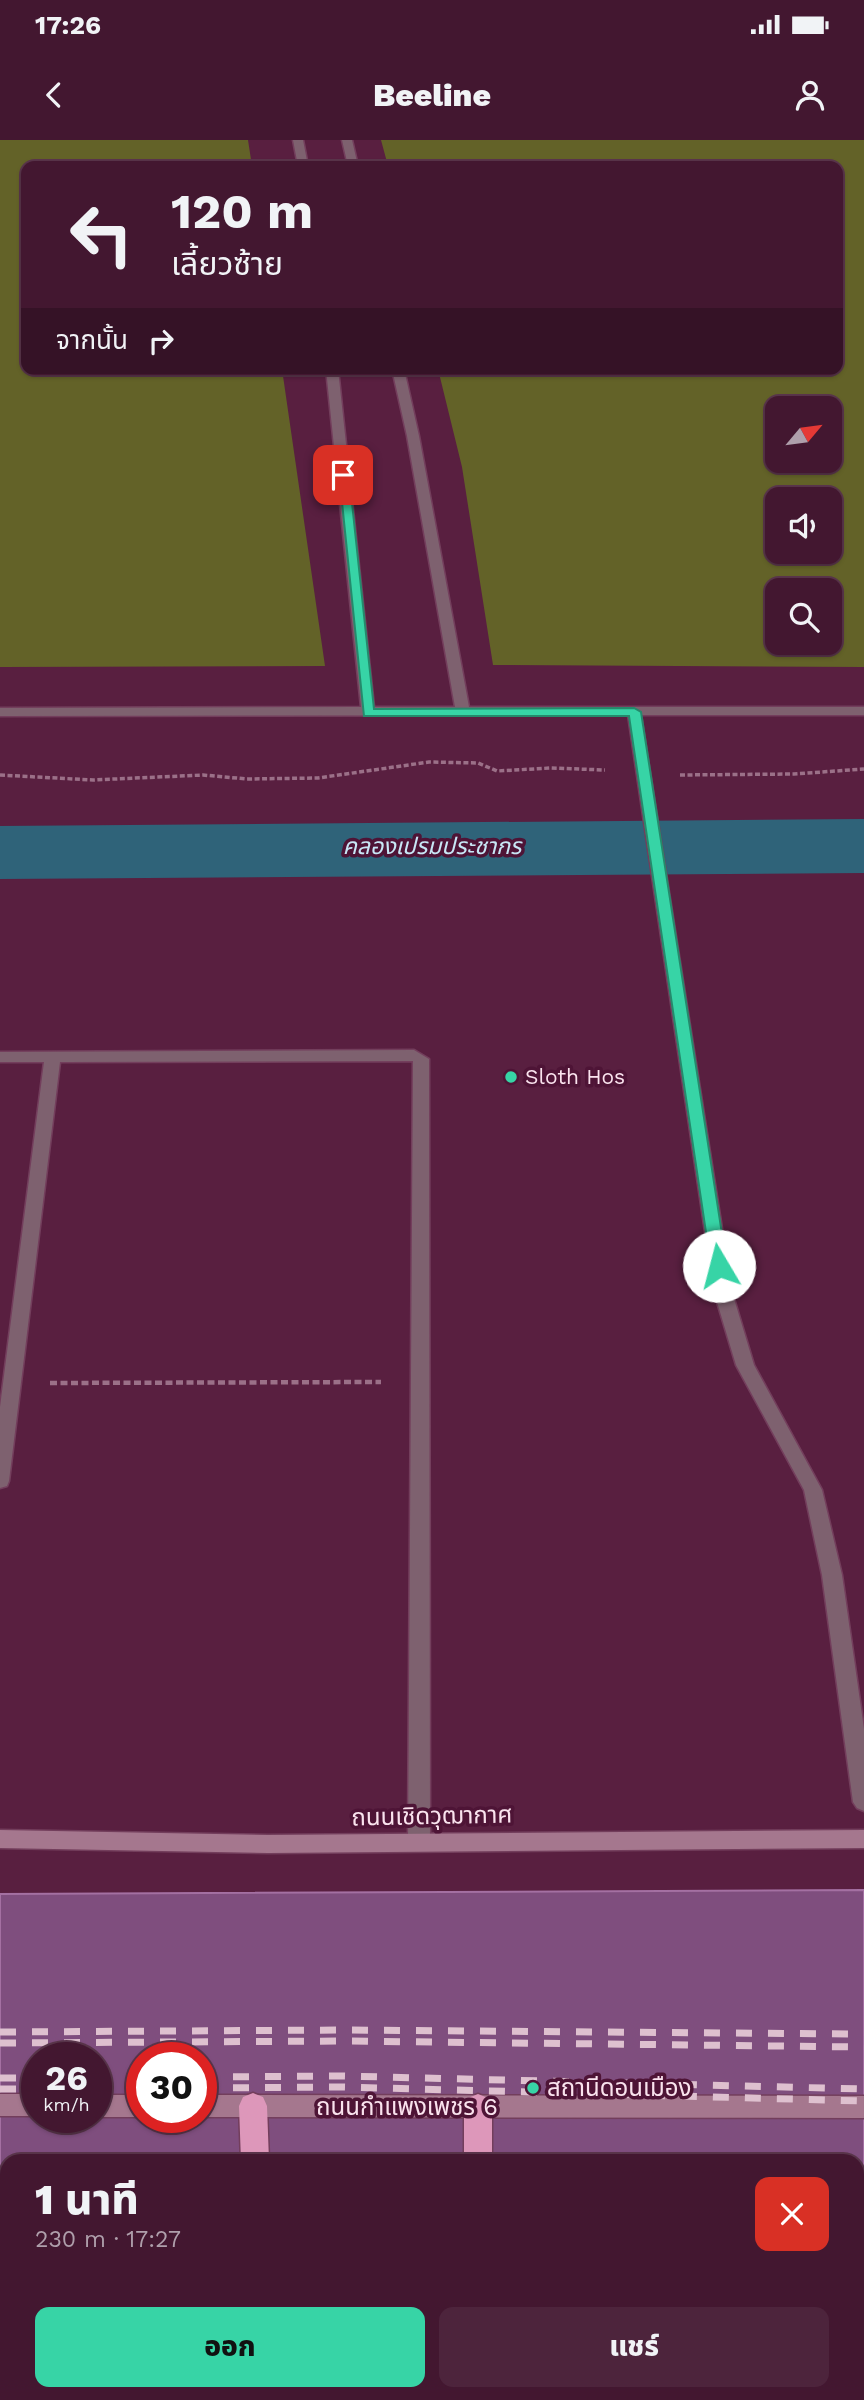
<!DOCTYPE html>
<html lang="th">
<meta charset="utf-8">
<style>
:root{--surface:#431730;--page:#4d243c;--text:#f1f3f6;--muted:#af9fab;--line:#5b364c;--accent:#37d4a6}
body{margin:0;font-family:"Work Sans","Noto Sans Thai",sans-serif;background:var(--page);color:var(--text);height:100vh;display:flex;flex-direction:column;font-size:26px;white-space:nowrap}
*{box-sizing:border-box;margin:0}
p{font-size:23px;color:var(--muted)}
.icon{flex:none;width:38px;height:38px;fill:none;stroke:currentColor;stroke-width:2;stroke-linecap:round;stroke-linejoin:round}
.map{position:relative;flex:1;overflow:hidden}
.details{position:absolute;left:0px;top:2014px;width:864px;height:247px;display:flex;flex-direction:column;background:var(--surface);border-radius:21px 21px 0 0;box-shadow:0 2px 5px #0004,0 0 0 2px var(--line)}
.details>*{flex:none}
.banner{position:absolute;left:21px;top:21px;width:822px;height:214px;border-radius:14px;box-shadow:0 2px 5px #0004,0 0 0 2px var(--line);background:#431730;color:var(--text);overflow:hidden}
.needle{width:46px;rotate:61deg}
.buttons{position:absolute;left:765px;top:256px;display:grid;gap:14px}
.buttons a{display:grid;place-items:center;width:77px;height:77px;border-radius:14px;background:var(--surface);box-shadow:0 2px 5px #0004,0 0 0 2px var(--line);font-size:35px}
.speed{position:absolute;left:21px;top:1902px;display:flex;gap:14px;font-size:35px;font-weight:700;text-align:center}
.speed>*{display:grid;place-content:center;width:91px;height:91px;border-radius:50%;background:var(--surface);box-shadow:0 2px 5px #0004,0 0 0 2px var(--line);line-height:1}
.speed small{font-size:18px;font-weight:400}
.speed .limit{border:10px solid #d22;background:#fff;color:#111}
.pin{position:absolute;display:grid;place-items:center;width:60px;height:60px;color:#fff;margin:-30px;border-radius:14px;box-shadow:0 4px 10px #0006}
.me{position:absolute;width:77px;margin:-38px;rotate:352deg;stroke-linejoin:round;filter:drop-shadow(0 0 5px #0008)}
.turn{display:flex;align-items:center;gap:24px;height:147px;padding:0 35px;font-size:32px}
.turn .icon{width:91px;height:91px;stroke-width:2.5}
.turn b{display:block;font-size:49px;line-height:60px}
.then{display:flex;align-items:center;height:66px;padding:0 35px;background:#0003;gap:14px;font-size:26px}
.round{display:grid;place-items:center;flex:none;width:74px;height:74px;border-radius:14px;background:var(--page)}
.overview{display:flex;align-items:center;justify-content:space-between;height:119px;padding:0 35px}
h1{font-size:42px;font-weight:800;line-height:52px}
.action{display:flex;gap:14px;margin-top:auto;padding:14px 35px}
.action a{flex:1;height:80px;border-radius:14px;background:var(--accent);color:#111;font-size:28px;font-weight:800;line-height:80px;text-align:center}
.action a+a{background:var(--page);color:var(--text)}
.status{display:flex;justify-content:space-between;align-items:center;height:49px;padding:0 35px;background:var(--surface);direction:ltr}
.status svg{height:19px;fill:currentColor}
header{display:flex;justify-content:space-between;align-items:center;height:91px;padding:0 35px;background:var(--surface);font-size:32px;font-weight:800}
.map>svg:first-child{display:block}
.green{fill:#636228;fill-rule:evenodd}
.water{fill:#2f6379}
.building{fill:#7f4e7e;stroke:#a470a2;stroke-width:2;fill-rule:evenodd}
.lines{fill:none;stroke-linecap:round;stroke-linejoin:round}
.street-casing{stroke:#733e5c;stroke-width:3}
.secondary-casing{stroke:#733e5c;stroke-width:3}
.highway-casing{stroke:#733e5c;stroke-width:3}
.path-far2{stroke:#9b7088;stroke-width:3.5;stroke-dasharray:5 2.5;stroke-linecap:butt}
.path-far1{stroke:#9b7088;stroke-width:4.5;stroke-dasharray:7 3.5;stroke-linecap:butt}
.path{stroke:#9b7088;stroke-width:5;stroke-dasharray:9 4.5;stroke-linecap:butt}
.street{fill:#7e616f;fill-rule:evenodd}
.secondary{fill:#a5778e;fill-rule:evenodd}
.highway{fill:#dd97ba;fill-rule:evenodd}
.rail{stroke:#dec0cf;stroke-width:7;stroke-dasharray:16 16;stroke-linecap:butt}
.route{fill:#37d4a6;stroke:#248a6c;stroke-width:2}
.poi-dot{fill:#37d4a6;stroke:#4e1436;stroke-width:2.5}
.labels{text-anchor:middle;stroke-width:7;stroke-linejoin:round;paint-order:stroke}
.poi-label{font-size:21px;fill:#fae3ee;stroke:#4e1436;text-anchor:start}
.water-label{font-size:23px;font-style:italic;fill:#c8e7f6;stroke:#4e1436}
.near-street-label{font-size:24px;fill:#fae3ee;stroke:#4e1436}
.near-poi-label{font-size:24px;fill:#fae3ee;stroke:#4e1436;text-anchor:start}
</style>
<div class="status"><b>17:26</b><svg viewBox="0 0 49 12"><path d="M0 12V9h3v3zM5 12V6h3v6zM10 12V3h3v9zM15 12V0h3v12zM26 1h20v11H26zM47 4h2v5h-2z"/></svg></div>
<header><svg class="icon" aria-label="back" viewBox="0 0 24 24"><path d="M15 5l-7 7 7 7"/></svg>Beeline<svg class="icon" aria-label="person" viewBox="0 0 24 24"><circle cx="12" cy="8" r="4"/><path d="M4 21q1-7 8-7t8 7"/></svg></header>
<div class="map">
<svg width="864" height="2260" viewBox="0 0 864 2260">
<rect width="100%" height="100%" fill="#591f40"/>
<path class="green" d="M 0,0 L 248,0 L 252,26 L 26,26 L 26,229 L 282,229 L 325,526 L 0,527 Z
M 381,0 L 864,0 L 864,527 L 493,525 L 462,327 L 438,229 L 838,229 L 838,26 L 388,26 ZM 777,268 L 830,268 L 830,320 L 777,320 ZM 777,359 L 830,359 L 830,411 L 777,411 ZM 777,450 L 830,450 L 830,502 L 777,502 Z"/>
<path class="water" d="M 864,679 L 864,733 L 0,739 L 0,686 Z"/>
<path class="building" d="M 864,1750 L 864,2098 L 858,2098 L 858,2021 L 7,2021 L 7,2103 L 0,2103 L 0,1754 ZM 37,1918 L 96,1918 L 96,1978 L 37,1978 ZM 142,1918 L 201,1918 L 201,1978 L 142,1978 Z"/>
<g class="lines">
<g class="street-casing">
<path id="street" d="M 293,0 L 303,0 L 308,26 L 298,26 Z
M 342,0 L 352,0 L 358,26 L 348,26 Z
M 326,229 L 338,229 L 374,567 L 455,567 L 407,296 L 392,229 L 404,229 L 419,296 L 469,567 L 864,567 L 864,575 L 641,575 L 732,1152 L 754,1225 L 822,1350 L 842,1435 L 864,1589 L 864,1671 L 857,1668 L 853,1662 L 822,1435 L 804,1350 L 736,1225 L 714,1152 L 628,575 L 0,576 L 0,568 L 361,567 Z
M 414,910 L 429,919 L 430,1702 L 427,1709 L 419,1711 L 411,1709 L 408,1702 L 413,921 L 60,922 L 9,1341 L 7,1346 L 0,1348 L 0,1267 L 44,922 L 0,922 L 0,912 Z"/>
</g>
<g class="secondary-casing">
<path id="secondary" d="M 0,1690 L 268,1695 L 864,1690 L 864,1708 L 268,1713 L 0,1708 Z
M 0,1954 L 37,1954 L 37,1976 L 0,1976 Z
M 96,1955 L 142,1955 L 142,1977 L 96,1977 Z
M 201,1955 L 864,1956 L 864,1978 L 201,1977 Z"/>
</g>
<g class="highway-casing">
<path id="highway" d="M 253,1953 L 263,1957 L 267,1966 L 269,2021 L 241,2021 L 239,1966 L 243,1957 Z
M 478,1954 L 488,1958 L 492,1967 L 492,2021 L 464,2021 L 464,1967 L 468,1958 Z
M 245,2254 L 275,2254 L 275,2260 L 245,2260 Z
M 471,2254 L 501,2254 L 502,2260 L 472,2260 Z"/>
</g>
<path class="path-far2" d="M 0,635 L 93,640 L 203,635 L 247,639 L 318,638 L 429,622 L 478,623 L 497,631 L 551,628 L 605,630
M 680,635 L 794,634 L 864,629"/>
<path class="path-far1" d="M 50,1243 L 381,1242"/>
<path class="path" d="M 0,2046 L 7,2046"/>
<use href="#street" class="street"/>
<use href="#secondary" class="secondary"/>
<use href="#highway" class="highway"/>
<path class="rail" d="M 0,1892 L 343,1890 L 864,1894
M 0,1903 L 343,1901 L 864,1907
M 96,1937 L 142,1937
M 201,1937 L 343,1936 L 864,1949
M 0,1938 L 37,1938
M 201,1948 L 342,1947 L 864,1961
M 0,1949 L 37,1949
M 96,1949 L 142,1948
M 858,2151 L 864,2151
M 0,2153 L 7,2153
M 858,2201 L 864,2201
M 0,2204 L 7,2204"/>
</g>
<path class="route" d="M 339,333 L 349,335 L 374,569 L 634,568 L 641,572 L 727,1126 L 724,1130 L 719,1131 L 711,1126 L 629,576 L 364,576 Z"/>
<g class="poi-dot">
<circle cx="511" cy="937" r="7"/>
<circle cx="533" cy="1948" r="7"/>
</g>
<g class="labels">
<g class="poi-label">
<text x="525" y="944">Sloth Hos</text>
</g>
<g class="water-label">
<text x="432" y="714">คลองเปรมประชากร</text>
</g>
<g class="near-street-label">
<text transform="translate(432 1676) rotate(-1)" y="8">ถนนเชิดวุฒากาศ</text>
<text x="407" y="1975">ถนนกำแพงเพชร 6</text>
</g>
<g class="near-poi-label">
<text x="547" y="1956">สถานีดอนเมือง</text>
</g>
</g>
</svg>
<div class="buttons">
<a><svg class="needle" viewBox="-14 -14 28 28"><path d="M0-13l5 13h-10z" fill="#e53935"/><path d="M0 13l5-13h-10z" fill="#af9fab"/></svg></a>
<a><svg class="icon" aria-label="sound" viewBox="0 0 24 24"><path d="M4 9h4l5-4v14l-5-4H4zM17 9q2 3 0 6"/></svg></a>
<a><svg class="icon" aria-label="search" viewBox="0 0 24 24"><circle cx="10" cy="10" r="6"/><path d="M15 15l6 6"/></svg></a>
</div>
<div class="speed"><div>26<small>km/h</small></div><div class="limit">30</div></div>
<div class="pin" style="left:343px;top:335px;background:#d93025"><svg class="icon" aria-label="arrive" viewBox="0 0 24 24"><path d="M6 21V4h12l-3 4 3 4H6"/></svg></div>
<svg class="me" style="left:719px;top:1126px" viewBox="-20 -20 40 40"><circle r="19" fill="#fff"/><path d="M0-13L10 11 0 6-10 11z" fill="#37d4a6"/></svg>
<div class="banner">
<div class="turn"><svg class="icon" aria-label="left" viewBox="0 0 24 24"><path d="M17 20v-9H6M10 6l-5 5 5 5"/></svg><div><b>120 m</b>เลี้ยวซ้าย</div></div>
<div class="then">จากนั้น<svg class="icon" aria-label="right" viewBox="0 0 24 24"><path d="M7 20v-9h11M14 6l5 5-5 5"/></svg></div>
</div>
<section class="details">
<div class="overview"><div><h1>1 นาที</h1><p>230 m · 17:27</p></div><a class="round" style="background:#d93025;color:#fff"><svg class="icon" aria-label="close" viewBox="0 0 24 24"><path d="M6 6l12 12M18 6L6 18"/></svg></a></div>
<div class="action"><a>ออก</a><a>แชร์</a></div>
</section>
</div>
